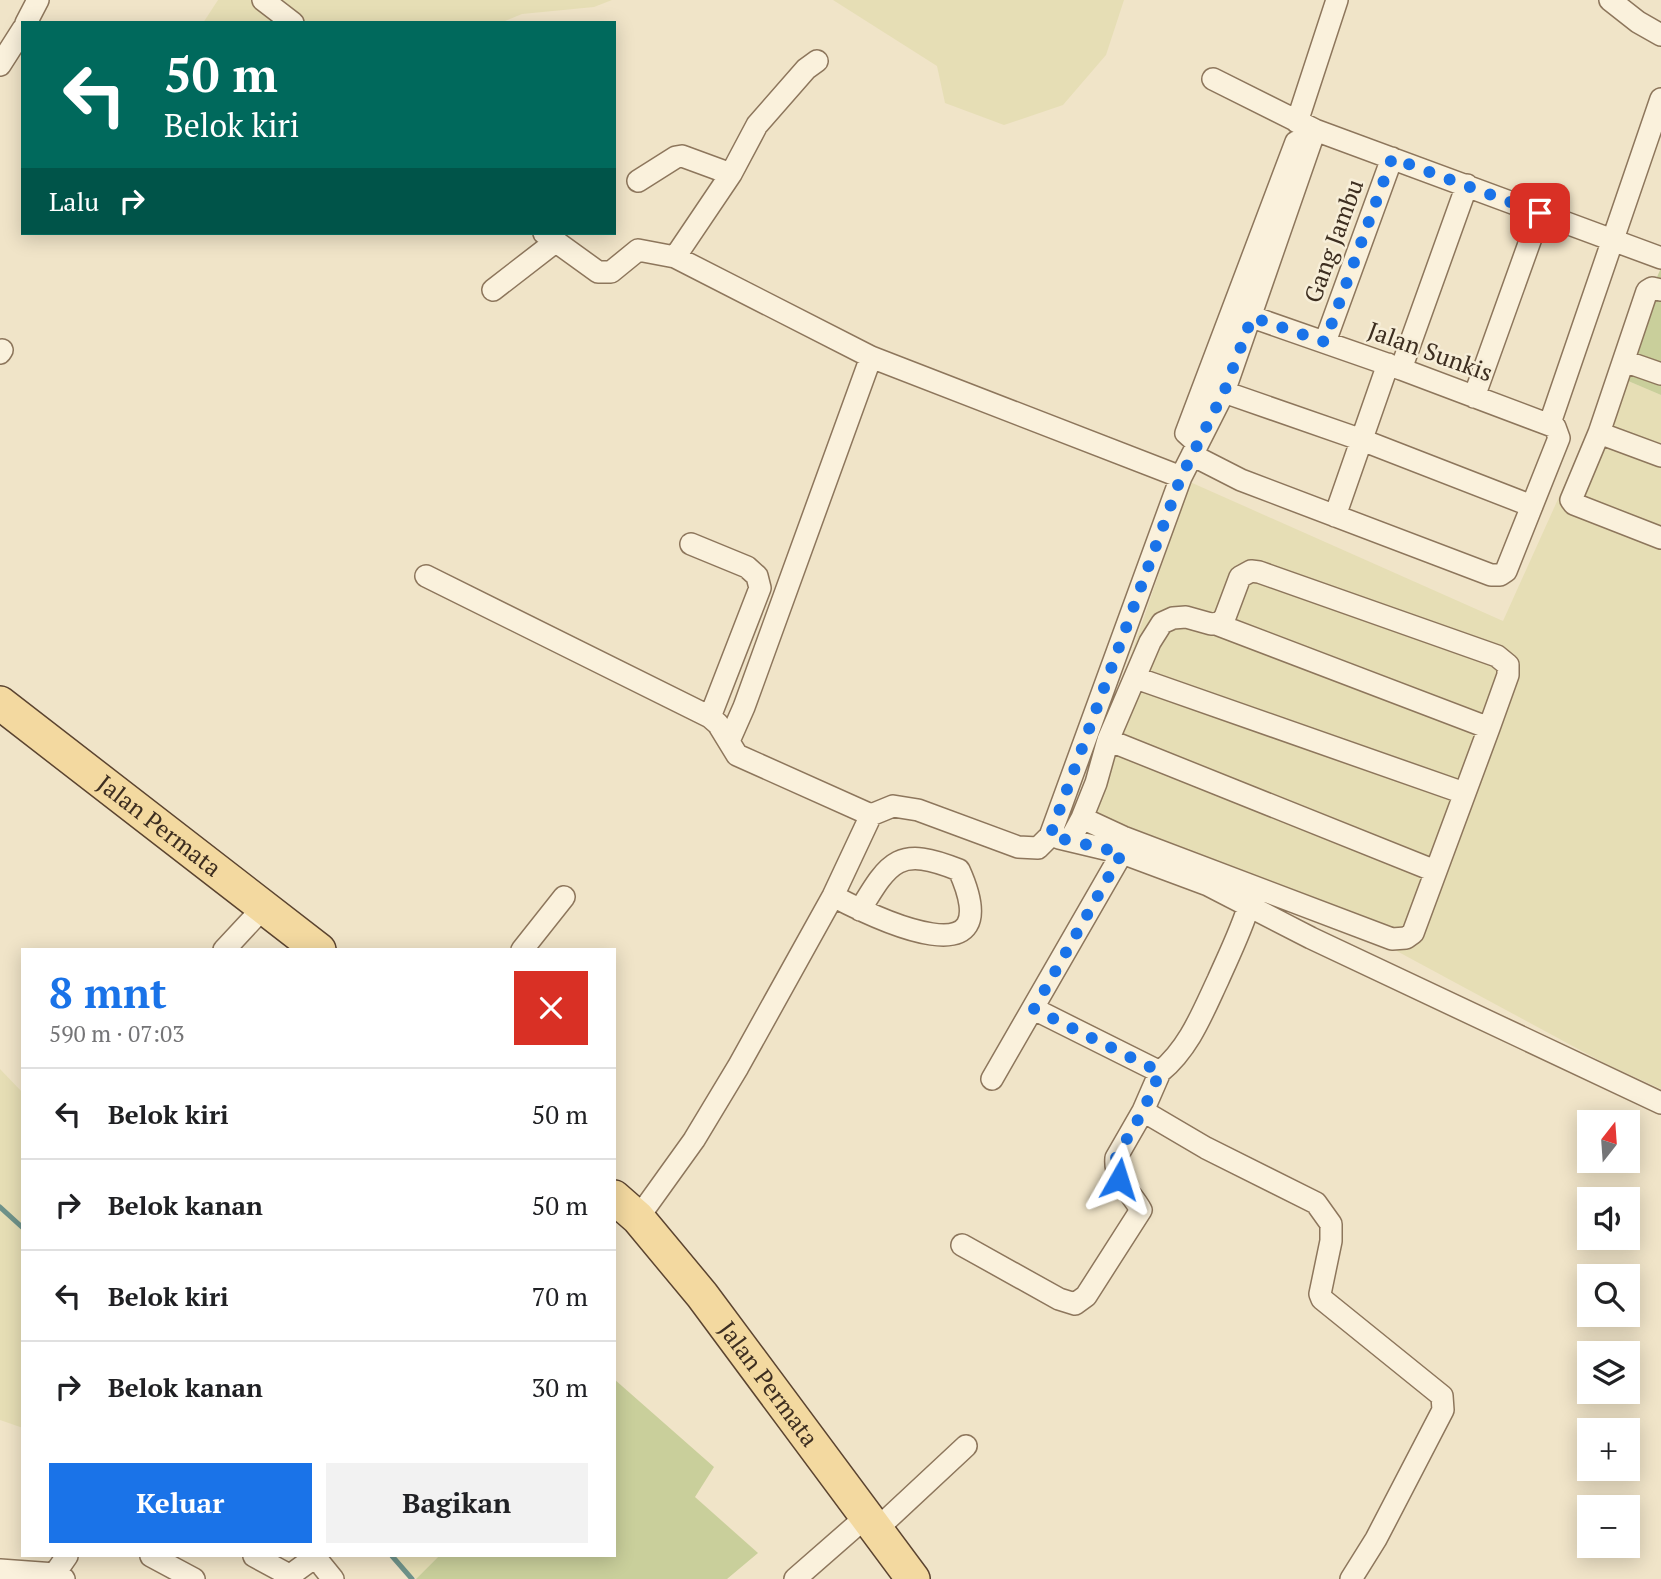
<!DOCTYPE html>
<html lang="id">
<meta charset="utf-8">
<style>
:root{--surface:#fff;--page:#f2f2f2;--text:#202124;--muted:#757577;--line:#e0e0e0;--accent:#1a73e8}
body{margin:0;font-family:"PT Serif",serif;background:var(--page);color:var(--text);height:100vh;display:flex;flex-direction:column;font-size:26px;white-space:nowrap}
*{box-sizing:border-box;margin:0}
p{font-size:23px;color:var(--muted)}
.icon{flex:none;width:38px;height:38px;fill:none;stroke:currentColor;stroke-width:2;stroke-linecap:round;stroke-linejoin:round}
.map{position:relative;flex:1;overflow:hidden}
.side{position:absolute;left:21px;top:948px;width:595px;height:609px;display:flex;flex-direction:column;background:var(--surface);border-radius:0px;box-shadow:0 4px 18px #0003}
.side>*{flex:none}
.banner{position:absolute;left:21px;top:21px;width:595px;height:214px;border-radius:0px;box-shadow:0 4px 18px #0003;background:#00695c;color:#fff;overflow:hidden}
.needle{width:46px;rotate:17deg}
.controls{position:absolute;left:1577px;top:1110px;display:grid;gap:14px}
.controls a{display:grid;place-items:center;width:63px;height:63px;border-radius:0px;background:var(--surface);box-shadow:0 4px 18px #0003;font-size:35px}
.pin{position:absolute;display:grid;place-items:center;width:60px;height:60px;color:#fff;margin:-30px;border-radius:14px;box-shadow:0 4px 10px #0006}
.me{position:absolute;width:77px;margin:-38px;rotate:6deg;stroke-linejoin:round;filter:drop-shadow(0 0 5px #0008)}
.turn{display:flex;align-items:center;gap:24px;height:147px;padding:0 28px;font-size:32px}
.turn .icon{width:91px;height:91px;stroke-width:2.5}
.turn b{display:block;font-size:49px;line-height:60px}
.then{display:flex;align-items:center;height:66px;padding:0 28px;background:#0003;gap:14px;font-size:26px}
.round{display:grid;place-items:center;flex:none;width:74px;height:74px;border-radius:0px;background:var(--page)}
.headline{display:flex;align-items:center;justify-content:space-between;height:119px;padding:0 28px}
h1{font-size:42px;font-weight:700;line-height:52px;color:var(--accent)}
.cta{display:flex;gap:14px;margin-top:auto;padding:14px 28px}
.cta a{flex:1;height:80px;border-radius:0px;background:var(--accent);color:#fff;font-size:28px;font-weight:700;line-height:80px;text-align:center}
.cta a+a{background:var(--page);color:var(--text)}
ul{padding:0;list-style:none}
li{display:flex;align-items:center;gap:21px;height:91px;padding:0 28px;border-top:2px solid var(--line)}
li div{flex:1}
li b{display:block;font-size:26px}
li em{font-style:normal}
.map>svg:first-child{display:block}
.farmland{fill:#e6deb5}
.green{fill:#c9cf9b}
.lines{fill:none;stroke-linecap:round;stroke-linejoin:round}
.stream{stroke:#6f938a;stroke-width:5}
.street-casing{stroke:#8d765c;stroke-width:24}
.primary-casing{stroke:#5b4430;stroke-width:36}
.street{stroke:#faf1dc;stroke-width:21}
.primary{stroke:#f3d9a0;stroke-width:33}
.route{stroke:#1a73e8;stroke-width:12;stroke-dasharray:0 21.6}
.labels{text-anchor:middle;stroke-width:5;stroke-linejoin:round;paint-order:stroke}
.street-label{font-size:24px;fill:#3d2e20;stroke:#f7eed8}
</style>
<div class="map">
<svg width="1661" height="1579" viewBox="0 0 1661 1579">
<rect width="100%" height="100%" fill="#f0e4c8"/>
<path class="farmland" d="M 218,0 L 612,0 L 594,7 L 522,14 L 500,23 L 203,23 Z
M 833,0 L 1124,0 L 1106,55 L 1063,105 L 1004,125 L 945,103 L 937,66 Z
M 1614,375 L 1661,395 L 1661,1089 L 1606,1064 L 1380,942 L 1074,823 L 1190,482 L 1503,621 Z
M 0,1069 L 23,1093 L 23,1428 L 0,1420 Z
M 393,1556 L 439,1556 L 416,1579 Z"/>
<path class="green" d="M 1661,268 L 1661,395 L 1614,375 Z
M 614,1379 L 714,1467 L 695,1497 L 758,1553 L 727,1579 L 416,1579 L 439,1556 L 614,1556 Z"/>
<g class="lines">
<path class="stream" d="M 0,1207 L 23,1228
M 392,1556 L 412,1579"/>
<g class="street-casing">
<path id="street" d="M 263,0 L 293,23
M 1610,0 L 1638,22 L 1661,35
M 26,23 L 38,0
M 0,65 L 23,29
M 1213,79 L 1315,130 L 1661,258
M 1297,122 L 1337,0
M 638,181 L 676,157 L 682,156 L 731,174
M 544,233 L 598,272 L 611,272 L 638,250 L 675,257 L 871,357 L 1181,477
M 675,257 L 731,174 L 757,125 L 806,69 L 817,61
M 493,290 L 555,242
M 1661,290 L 1652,288 L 1647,291 L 1599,433 L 1571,500 L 1574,504 L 1661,538
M 1325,342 L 1392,158
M 0,353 L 2,350
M 1624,361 L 1661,374
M 1401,369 L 1467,185
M 1224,392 L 1362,440 L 1532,506
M 1474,397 L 1540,213
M 1550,423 L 1661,99
M 1599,433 L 1661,456
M 1197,443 L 1186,433 L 1296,142
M 1192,455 L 1241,480 L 1491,575 L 1500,575 L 1506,571 L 1559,438 L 1555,427 L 1401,369 L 1252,317
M 1335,516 L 1388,364
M 691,544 L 747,567 L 757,576 L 760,588 L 710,717
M 426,576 L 710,717 L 718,724 L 737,755 L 871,815
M 1216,624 L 1489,728
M 1136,678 L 1464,793
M 1108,740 L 1435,871
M 729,741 L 744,707 L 871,357
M 1059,838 L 1122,853 L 1208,885 L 1311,938 L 1661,1103
M 1070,840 L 1082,818 L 1096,783 L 1108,740 L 1150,642 L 1162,623 L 1173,618 L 1186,617 L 1211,624 L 1220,623 L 1225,617 L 1240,577 L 1251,571 L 1259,572 L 1497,656 L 1508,665 L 1508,675 L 1489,728 L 1413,933 L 1406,938 L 1392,939 L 1123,837 L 1082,818
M 833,896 C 877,919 1010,983 959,870 C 899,846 890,860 860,910
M 224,950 L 264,907
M 522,950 L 564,897
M 1034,1009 L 1160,1072 C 1189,1048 1202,1014 1218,980 C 1229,955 1241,931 1249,905
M 992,1079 L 1122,853
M 1143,1111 L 1206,1148 L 1316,1203 L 1331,1224 L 1331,1241 L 1320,1294 L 1322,1299 L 1442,1396 L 1443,1410 L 1376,1539 L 1351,1579
M 638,1218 L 694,1140 L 738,1067 L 833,896 L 871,815 L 893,806 L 918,810 L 1018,847 L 1038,848 L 1050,836 L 1181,477 L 1224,392 L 1315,130
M 962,1245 L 1059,1299 L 1075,1304 L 1086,1296 L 1141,1210 C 1131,1192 1114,1180 1116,1158 L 1143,1111 L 1160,1072
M 877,1529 L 966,1446
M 151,1556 L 194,1579
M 254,1556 L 289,1575
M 0,1570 L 55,1574 L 64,1579
M 51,1579 L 67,1556
M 285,1579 L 311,1560 L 320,1563 L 333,1579
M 795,1579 L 867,1516"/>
</g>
<g class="primary-casing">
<g id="primary">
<path id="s1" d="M 0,703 L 319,950"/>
<path id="s2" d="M 614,1197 L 638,1218 L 702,1295 L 913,1579"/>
</g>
</g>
<use href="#street" class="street"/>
<use href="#primary" class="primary"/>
</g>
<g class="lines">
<path class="route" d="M 1119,1179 L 1116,1167 L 1116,1158 L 1143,1111 L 1160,1072 L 1034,1009 L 1122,853 L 1050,836 L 1181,477 L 1224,392 L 1252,317 L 1325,342 L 1392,158 L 1540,213"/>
</g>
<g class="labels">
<g class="street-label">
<text transform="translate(1334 241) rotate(-70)" y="8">Gang Jambu</text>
<text transform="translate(1430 352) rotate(20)" y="8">Jalan Sunkis</text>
<text dy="8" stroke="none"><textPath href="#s1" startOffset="201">Jalan Permata</textPath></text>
<text dy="8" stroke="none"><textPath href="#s2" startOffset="243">Jalan Permata</textPath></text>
</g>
</g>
</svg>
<div class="controls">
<a><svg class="needle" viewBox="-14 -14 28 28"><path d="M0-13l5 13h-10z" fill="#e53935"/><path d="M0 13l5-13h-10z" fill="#757577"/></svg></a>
<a><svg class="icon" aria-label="sound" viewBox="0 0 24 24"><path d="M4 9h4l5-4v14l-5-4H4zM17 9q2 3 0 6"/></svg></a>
<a><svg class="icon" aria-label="search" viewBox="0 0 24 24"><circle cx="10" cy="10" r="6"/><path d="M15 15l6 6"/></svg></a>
<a><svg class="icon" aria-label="layers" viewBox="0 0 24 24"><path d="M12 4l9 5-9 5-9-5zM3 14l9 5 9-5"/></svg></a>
<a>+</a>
<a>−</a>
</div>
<div class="pin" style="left:1540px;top:213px;background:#d93025"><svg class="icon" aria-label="arrive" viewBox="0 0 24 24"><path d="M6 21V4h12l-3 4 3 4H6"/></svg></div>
<svg class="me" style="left:1119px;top:1179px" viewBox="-20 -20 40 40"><path d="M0-17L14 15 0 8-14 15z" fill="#1a73e8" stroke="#fff" stroke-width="4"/></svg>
<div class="banner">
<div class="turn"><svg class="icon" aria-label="left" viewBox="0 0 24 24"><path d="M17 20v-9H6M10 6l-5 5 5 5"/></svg><div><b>50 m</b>Belok kiri</div></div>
<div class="then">Lalu<svg class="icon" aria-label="right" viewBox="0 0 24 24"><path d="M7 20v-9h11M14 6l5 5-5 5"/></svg></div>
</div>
<section class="side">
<div class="headline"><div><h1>8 mnt</h1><p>590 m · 07:03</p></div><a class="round" style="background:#d93025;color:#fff"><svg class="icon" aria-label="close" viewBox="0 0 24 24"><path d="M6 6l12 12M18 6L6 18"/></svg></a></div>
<ul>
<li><svg class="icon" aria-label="left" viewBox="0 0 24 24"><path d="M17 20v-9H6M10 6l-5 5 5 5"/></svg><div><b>Belok kiri</b></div><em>50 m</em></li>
<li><svg class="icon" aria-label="right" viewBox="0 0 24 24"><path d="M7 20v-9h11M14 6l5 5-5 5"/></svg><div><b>Belok kanan</b></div><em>50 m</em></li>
<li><svg class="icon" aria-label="left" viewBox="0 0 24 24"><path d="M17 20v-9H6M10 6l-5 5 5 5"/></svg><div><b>Belok kiri</b></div><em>70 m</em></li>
<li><svg class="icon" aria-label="right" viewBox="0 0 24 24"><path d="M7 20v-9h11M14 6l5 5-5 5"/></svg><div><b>Belok kanan</b></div><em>30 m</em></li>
</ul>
<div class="cta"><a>Keluar</a><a>Bagikan</a></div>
</section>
</div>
